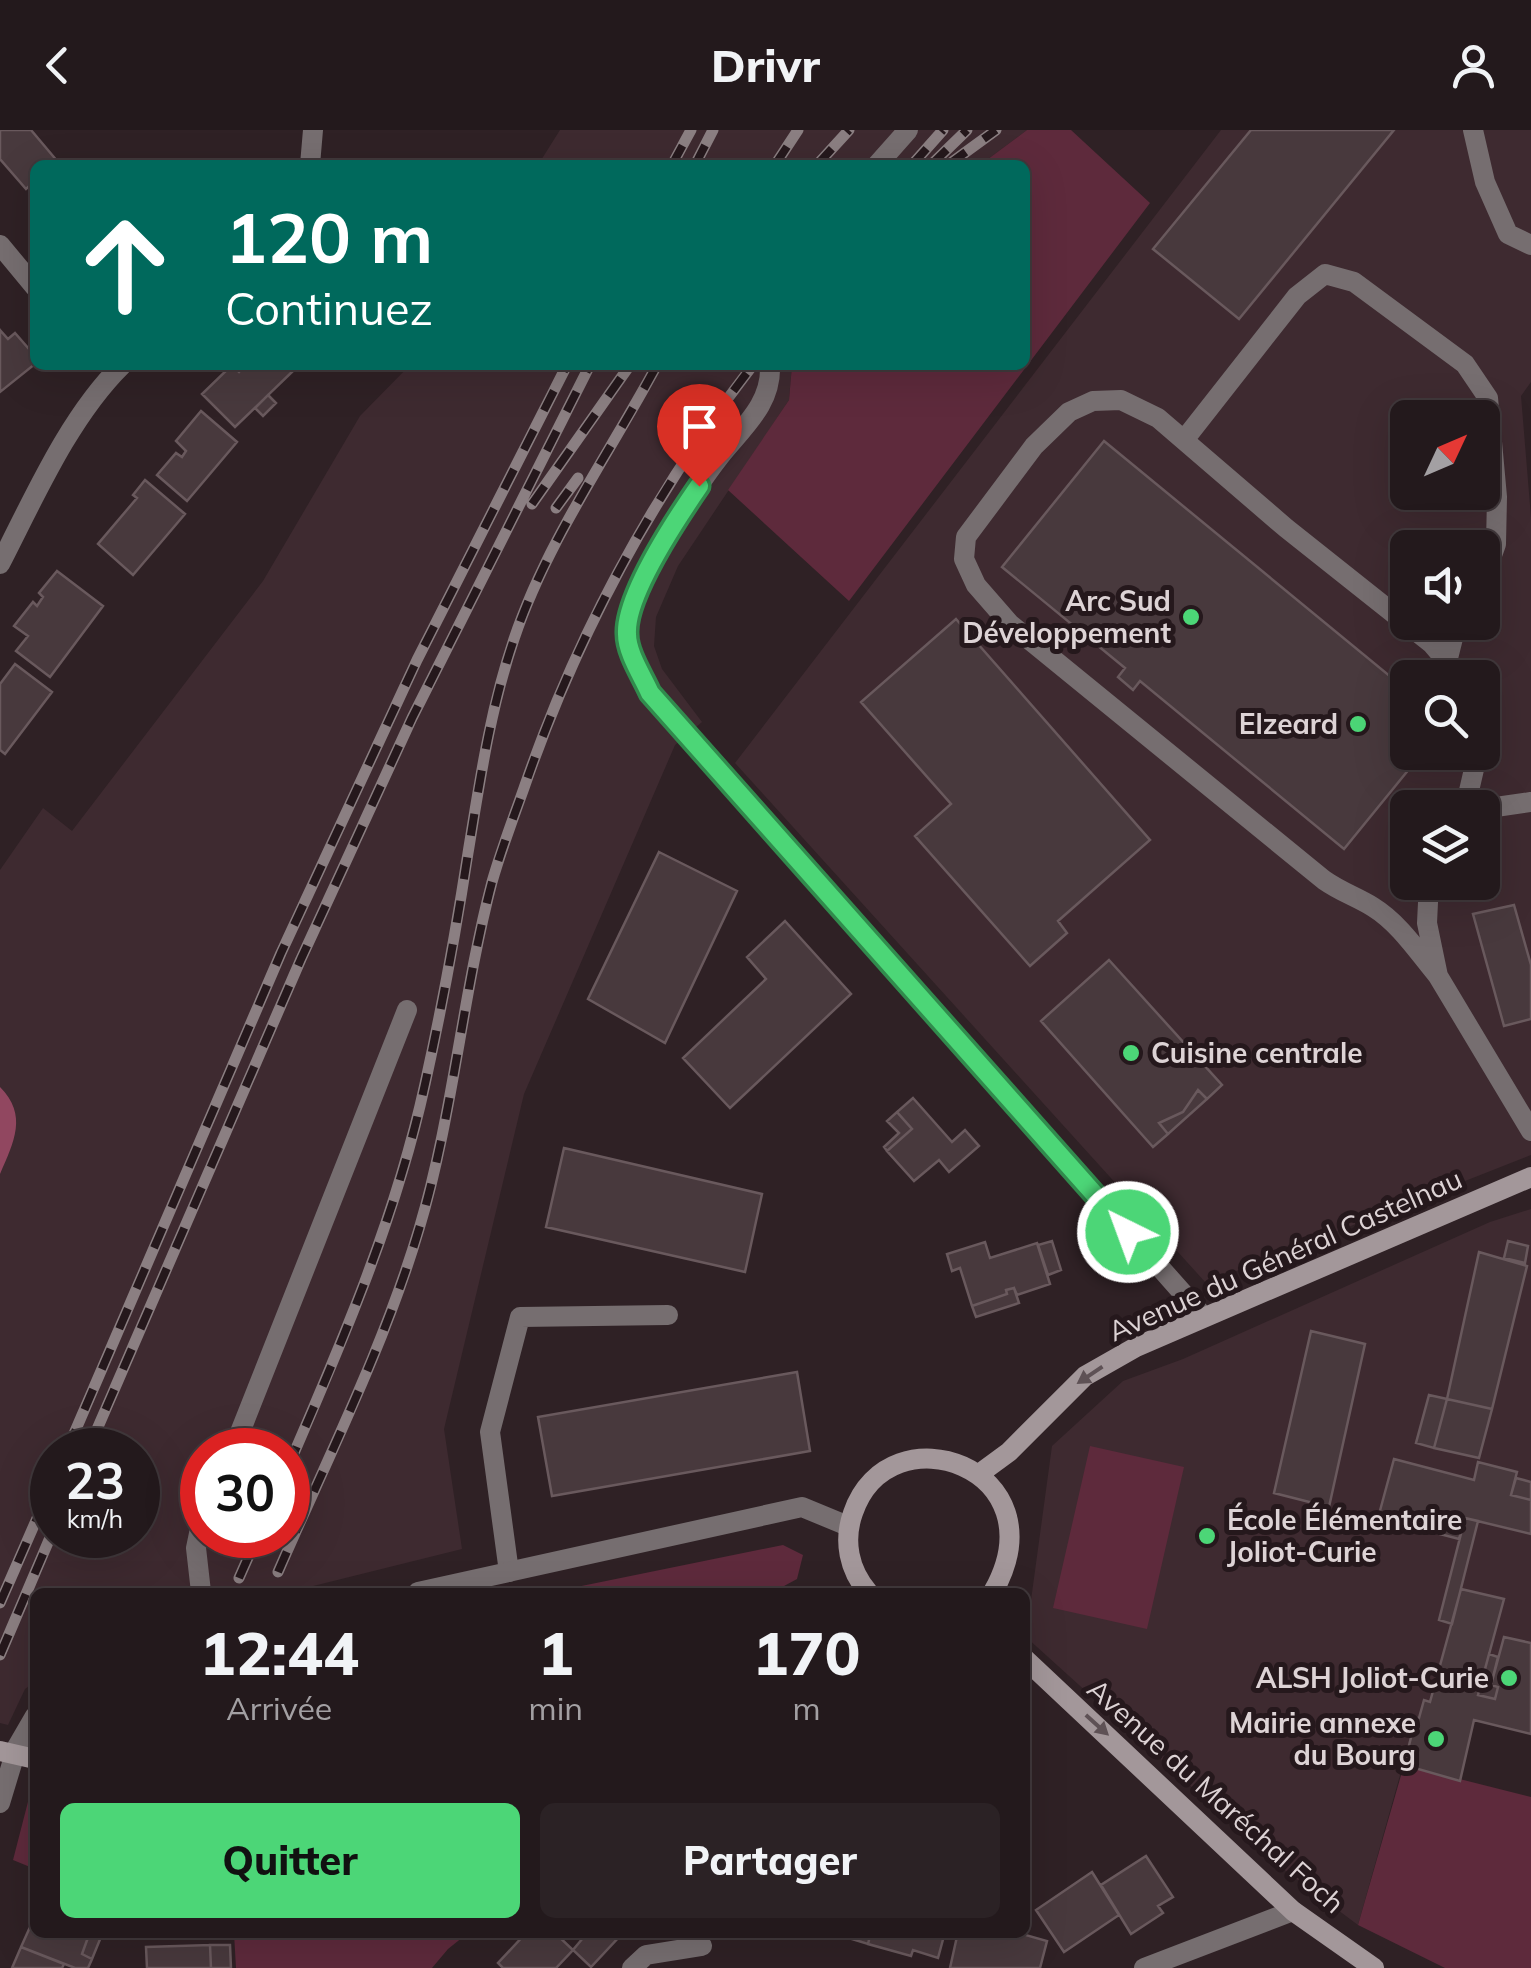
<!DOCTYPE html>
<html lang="fr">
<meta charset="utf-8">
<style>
:root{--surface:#23191c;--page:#2b2225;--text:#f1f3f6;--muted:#a3a0a3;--line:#40383b;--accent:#4cd677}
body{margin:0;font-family:Mulish,sans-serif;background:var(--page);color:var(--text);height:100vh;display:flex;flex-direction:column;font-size:38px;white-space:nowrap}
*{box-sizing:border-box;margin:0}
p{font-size:32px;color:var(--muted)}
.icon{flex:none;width:55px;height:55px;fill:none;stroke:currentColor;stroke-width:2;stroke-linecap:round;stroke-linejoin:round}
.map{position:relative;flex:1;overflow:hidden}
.side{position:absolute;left:30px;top:1458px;width:1000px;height:350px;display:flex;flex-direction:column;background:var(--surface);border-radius:15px;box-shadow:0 10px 40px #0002,0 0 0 2px var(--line)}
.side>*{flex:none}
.hud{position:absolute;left:30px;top:30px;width:1000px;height:210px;border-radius:15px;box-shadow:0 10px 40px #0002,0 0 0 2px var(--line);background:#00695c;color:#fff;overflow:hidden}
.needle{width:65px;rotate:46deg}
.fabs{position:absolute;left:1390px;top:270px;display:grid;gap:20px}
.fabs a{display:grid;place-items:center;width:110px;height:110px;border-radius:15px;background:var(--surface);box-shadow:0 10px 40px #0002,0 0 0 2px var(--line);font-size:50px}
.speed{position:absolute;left:30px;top:1298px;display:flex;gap:20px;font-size:50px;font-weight:700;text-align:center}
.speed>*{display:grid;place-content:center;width:130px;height:130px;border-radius:50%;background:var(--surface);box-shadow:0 10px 40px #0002,0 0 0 2px var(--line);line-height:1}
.speed small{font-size:25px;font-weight:400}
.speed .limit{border:15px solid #d22;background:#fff;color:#111}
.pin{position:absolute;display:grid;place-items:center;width:85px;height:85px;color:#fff;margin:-102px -42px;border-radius:50% 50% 50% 0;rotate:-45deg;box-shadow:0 0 10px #0007}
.pin .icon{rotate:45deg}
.me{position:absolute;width:110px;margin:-55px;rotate:318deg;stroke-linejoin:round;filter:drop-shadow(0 0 8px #0008)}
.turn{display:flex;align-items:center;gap:35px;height:210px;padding:0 30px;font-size:45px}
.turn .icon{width:130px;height:130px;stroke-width:2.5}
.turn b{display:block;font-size:70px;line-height:85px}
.eta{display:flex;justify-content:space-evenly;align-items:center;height:170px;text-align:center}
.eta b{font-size:60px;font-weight:800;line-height:70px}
.primary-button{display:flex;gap:20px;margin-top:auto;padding:20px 30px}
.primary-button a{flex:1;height:115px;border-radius:15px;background:var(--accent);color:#111;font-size:40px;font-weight:800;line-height:115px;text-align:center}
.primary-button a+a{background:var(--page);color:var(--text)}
header{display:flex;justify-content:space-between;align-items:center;height:130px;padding:0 30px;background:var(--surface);font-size:45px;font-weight:800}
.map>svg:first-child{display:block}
.built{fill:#3e2a30;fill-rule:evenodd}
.green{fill:#5e2a3c}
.water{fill:#914760}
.building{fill:#48393d;stroke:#69595d;stroke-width:2.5}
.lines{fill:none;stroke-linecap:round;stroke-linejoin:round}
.lane{stroke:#766e70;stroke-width:20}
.street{stroke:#766e70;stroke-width:20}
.secondary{stroke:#a3979a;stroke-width:20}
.rail-casing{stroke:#8b7f82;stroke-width:11}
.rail{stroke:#25181c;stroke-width:8;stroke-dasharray:22;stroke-linecap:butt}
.secondary-bridge{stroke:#a3979a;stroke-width:20}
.oneway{fill:#5e5155}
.route-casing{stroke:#318b4d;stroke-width:25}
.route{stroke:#4cd677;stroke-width:18}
.poi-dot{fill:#4cd677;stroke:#25181c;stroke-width:4}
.labels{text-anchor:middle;stroke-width:10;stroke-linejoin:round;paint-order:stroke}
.poi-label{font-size:28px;font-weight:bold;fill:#ddd3d5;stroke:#25181c;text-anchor:end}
.street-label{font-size:28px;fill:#ddd3d5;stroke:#25181c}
</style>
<header><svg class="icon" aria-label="back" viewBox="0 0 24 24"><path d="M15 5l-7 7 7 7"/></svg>Drivr<svg class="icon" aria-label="person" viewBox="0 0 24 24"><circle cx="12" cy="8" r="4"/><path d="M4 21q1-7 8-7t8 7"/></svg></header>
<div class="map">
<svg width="1531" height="1838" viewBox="0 0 1531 1838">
<rect width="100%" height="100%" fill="#2f2125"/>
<path class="built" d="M 560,0 L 1027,0 L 980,35 L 538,35 Z
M 1221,0 L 1531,0 L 1531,252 L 1521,266 L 1531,387 L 1531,1025 L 1206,1153 L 735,633 ZM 1408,288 L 1482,288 L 1482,362 L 1408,362 ZM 1408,418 L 1482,418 L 1482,492 L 1408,492 ZM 1408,548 L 1482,548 L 1482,622 L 1408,622 ZM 1408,678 L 1482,678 L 1482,752 L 1408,752 Z
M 410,235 L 792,235 L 789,270 L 678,436 L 656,487 L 654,516 L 662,539 L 702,592 L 675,615 L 524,964 L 444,1299 L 462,1419 L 289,1462 L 35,1462 L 35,1552 L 25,1559 L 8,1595 L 0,1593 L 0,740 L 43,678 L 72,701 L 263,451 L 360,286 ZM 52,1320 L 138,1320 L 138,1405 L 52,1405 ZM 202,1320 L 288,1320 L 288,1405 L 202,1405 Z
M 1531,1079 L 1531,1601 L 1424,1570 L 1419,1588 L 1416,1588 L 1358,1795 L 1278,1735 L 1026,1507 L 1052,1316 L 1123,1251 L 1183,1229 L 1490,1092 Z"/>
<path class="green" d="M 1027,0 L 1071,0 L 1150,73 L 849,471 L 728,360 L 789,270 L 792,235 L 1025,235 L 1025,35 L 980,35 Z
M 1090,1316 L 1184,1337 L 1147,1499 L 1053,1478 Z
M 783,1415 L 803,1425 L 797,1449 L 773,1462 L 552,1462 Z
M 1404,1635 L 1531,1667 L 1531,1838 L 1445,1838 L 1358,1795 Z
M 30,1664 L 35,1665 L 35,1739 L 13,1730 Z
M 234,1803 L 234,1802 L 468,1803 L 448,1819 L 432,1838 L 236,1838 Z"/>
<path class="water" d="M 0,957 C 28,985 14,1012 0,1044 Z"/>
<path class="building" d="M 0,0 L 31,0 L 58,32 L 54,35 L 35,35 L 35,51 L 26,59 L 0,29 Z
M 1251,0 L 1394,0 L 1239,189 L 1153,119 Z
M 0,200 L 8,209 L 15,203 L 35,226 L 35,234 L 0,262 Z
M 232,235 L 239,242 L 245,235 L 292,235 L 295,239 L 235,297 L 202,264 Z
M 268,265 L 276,273 L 263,286 L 255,278 Z
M 201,281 L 237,312 L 187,371 L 157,345 L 176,323 L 182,327 L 186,321 L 176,311 Z
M 1104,311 L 1408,561 L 1408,622 L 1423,622 L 1344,719 L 1140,551 L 1133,560 L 1118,547 L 1125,538 L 1002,437 Z
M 145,350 L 185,384 L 133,445 L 98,414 L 137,368 L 133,365 Z
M 57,441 L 103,476 L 50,547 L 16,521 L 28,506 L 14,496 L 33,472 L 37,476 L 43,467 L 39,463 Z
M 956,489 L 1150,710 L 1058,791 L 1067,803 L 1030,836 L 915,706 L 951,674 L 861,572 Z
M 15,534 L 52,562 L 5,624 L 0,620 L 0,554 Z
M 659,722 L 737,761 L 665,913 L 588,869 Z
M 1514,775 L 1531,835 L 1531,889 L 1504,896 L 1473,784 Z
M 785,791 L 851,864 L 730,978 L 683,928 L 766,849 L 747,827 Z
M 1109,830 L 1222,955 L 1207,969 L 1198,960 L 1183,982 L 1159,993 L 1168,1004 L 1153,1017 L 1041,891 Z
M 1198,960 L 1207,969 L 1168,1004 L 1159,993 L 1183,982 Z
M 913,968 L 952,1012 L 965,1000 L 979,1016 L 949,1042 L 939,1030 L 914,1051 L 887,1021 L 912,999 L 897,982 Z
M 897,982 L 912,999 L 887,1021 L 884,1017 L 899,1003 L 887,991 Z
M 564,1018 L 762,1064 L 745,1142 L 546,1097 Z
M 1052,1111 L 1061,1140 L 1048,1145 L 1038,1115 Z
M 1508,1111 L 1528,1116 L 1525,1133 L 1504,1128 Z
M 985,1112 L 990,1128 L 1037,1113 L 1050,1154 L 1017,1165 L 1014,1158 L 1006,1160 L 1007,1164 L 972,1176 L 960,1138 L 952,1141 L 947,1124 Z
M 1479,1122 L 1527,1136 L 1492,1279 L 1447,1269 Z
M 1014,1158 L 1019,1173 L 976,1187 L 972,1176 L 1007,1164 L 1006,1160 Z
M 1311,1201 L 1365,1214 L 1329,1377 L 1274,1363 Z
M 797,1242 L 810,1321 L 552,1366 L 538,1287 Z
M 1429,1265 L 1447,1269 L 1434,1318 L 1416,1313 Z
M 1447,1269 L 1492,1279 L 1479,1328 L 1434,1318 Z
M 1394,1329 L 1474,1350 L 1478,1332 L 1517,1342 L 1511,1365 L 1531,1370 L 1531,1404 L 1465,1388 L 1459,1409 L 1378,1388 Z
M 1516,1348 L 1531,1352 L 1531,1370 L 1511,1365 Z
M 1465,1388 L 1478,1391 L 1452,1494 L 1439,1490 Z
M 1461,1459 L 1504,1469 L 1478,1565 L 1495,1569 L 1498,1557 L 1491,1555 L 1504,1507 L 1531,1513 L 1531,1604 L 1474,1590 L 1460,1651 L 1404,1635 L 1416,1588 L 1419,1588 L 1424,1570 L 1430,1572 Z
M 1489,1524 L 1498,1527 L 1491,1555 L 1498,1557 L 1495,1569 L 1478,1565 Z
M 1146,1726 L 1173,1767 L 1158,1776 L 1163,1783 L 1131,1804 L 1101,1755 Z
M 1092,1742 L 1119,1785 L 1064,1822 L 1036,1780 Z
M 35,1786 L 35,1802 L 90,1802 L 82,1824 L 92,1829 L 88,1838 L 75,1838 L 21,1817 Z
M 90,1802 L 103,1802 L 92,1829 L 82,1824 Z
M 527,1802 L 554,1802 L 573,1820 L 556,1838 L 503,1838 L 498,1833 Z
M 576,1802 L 616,1802 L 619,1807 L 591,1837 L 573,1820 L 583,1808 Z
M 829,1802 L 871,1802 L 868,1814 Z
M 871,1802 L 945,1802 L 938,1828 L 913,1820 L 911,1826 L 868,1814 Z
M 958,1802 L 1015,1802 L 1047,1811 L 1040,1838 L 950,1838 Z
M 210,1815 L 230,1815 L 231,1838 L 211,1838 Z
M 210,1815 L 211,1838 L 147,1838 L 146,1817 Z
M 21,1817 L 64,1834 L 62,1838 L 12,1838 Z"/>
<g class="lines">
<path class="lane" d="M 1473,0 L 1485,52 L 1508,104 L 1531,115
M 877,35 L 908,0
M 1184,310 L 1297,166 L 1325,144 L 1354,152 L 1465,234 L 1488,268 L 1497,367 L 1496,414 L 1482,453
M 1447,532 L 1457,492
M 688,604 C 662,576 634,547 628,508 C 621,467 694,359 720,326 C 743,297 772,274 770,235
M 1465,678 L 1478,622
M 1482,679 L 1531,672
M 1429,752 L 1427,793 L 1438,846 L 1531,1001
M 1438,846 C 1418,822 1399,793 1373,777 C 1357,767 1341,762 1324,750 L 1010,494 L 976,455 L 964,429 L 966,407 L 1034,316 L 1069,282 L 1093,271 L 1121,270 L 1158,288 L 1286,398 L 1432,514 L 1461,548
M 233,1320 L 407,880
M 509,1442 L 490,1302 L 520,1187 L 668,1185
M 201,1462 L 196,1418 L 202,1389"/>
<path class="street" d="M 310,35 L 313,0
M 0,115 L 35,157
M 0,434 C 34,368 69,287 122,235
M 688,604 L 1203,1186
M 418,1462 L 802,1377 L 848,1396
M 0,1673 L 17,1617 L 35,1586
M 632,1838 L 646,1825 L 702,1816
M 1144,1838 L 1293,1781"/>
<path class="secondary" d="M 979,1344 L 1009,1322 L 1085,1246 L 1136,1217 L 1531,1047
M 868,1462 C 849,1440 843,1411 853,1383 C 889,1277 1063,1338 993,1462
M 1025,1529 L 1293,1781 L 1374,1838"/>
<g class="rail-casing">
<path id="rail" d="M 672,35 L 691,0
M 695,35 L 713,0
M 775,35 L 798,0
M 817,35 L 849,0
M 912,35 L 943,0
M 931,35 L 967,0
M 948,35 L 996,0
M 532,374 L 630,235
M 556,378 L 578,348
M 67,1320 L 281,823 L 417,530 L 567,235
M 88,1320 L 301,829 L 412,588 L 590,235
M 288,1337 C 342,1212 396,1088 425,954 C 442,877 456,801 468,723 C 480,650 490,580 514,509 C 547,411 608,326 657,235
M 278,1442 C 327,1329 384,1217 419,1099 C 453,986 462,866 492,752 C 501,720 513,689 524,658 C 577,504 653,364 753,235
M 239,1448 L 258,1405
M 0,1473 L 52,1354
M 0,1525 L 52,1403"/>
</g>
<use href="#rail" class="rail"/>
<path class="secondary-bridge" d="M 0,1621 L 35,1629"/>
</g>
<defs><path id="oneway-solid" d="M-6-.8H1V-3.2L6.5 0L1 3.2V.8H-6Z" transform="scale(2.5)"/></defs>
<g class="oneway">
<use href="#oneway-solid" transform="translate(1090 1245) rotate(146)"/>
<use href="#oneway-solid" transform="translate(1097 1595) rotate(42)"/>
</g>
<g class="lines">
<g class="route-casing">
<path id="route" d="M 699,356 C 677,388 625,466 627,504 C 627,523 642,545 650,563 L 1128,1102"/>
</g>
<use href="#route" class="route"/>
</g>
<g class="poi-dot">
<circle cx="1191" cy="487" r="10"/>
<circle cx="1358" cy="594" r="10"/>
<circle cx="1131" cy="923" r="10"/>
<circle cx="1207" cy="1406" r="10"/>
<circle cx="1509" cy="1548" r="10"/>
<circle cx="1436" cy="1609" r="10"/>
</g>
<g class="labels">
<g class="poi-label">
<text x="1171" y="481">Arc Sud<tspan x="1171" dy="32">Développement</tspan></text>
<text x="1338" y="604">Elzeard</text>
<text x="1151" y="933" text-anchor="start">Cuisine centrale</text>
<text x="1227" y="1400" text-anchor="start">École Élémentaire<tspan x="1227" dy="32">Joliot-Curie</tspan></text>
<text x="1489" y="1558">ALSH Joliot-Curie</text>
<text x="1416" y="1603">Mairie annexe<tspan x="1416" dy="32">du Bourg</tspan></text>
</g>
<g class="street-label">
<text transform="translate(1285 1125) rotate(-24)" y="10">Avenue du Général Castelnau</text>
<text transform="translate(1216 1666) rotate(42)" y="10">Avenue du Maréchal Foch</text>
</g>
</g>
</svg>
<div class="fabs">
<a><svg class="needle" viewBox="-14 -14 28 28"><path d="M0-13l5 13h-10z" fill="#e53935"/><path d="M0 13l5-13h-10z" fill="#a3a0a3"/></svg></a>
<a><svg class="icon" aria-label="sound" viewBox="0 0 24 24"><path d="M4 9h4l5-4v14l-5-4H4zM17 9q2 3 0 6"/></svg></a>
<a><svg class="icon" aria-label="search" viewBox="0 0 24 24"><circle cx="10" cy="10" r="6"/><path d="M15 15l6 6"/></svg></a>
<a><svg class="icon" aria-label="layers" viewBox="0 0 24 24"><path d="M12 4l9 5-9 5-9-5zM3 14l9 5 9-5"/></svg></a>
</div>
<div class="speed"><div>23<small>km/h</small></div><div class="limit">30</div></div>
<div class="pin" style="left:699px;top:356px;background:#d93025"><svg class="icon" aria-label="arrive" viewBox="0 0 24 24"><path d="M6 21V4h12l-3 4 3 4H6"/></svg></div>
<svg class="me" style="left:1128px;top:1102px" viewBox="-20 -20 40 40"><circle r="17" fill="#4cd677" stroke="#fff" stroke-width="3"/><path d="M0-11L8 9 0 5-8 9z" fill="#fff"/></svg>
<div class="hud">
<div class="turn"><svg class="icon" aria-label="ahead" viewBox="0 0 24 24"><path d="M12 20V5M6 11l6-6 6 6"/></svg><div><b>120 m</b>Continuez</div></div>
</div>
<section class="side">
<div class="eta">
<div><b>12:44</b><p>Arrivée</p></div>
<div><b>1</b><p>min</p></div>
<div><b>170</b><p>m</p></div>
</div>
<div class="primary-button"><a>Quitter</a><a>Partager</a></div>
</section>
</div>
